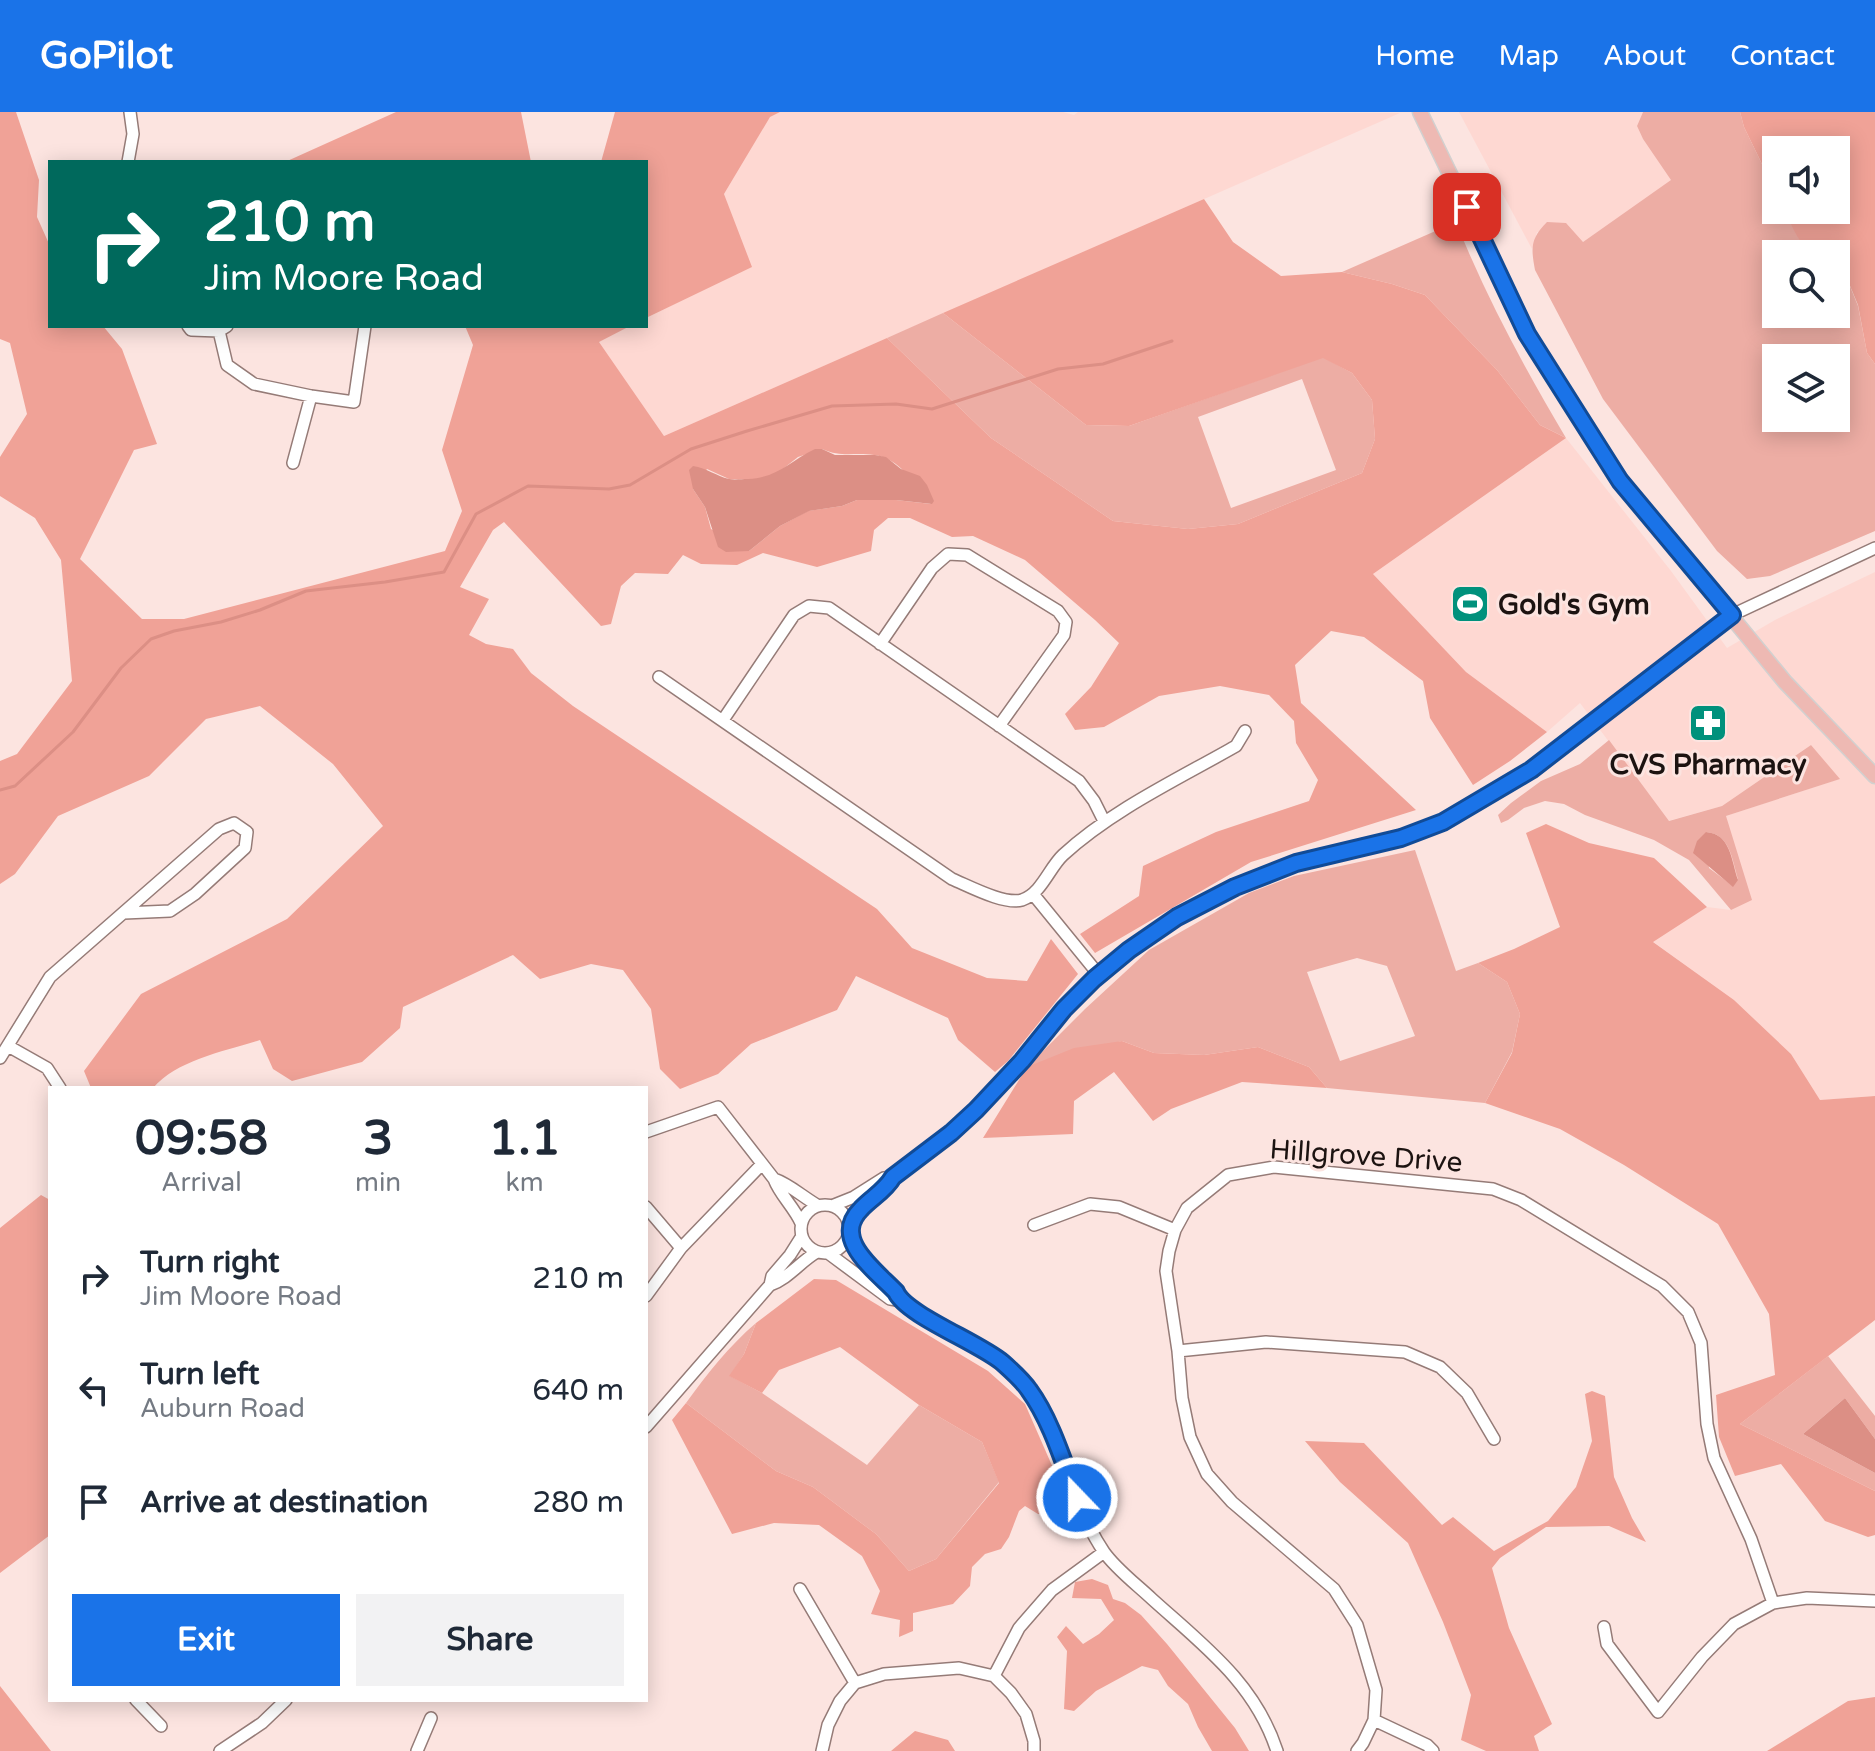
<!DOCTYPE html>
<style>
:root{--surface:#fff;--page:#f2f2f3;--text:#1f2937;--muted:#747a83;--accent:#1a73e8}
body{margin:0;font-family:"Varela Round",sans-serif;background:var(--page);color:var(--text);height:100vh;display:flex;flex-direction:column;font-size:30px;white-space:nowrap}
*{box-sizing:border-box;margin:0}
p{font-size:26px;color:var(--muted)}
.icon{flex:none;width:44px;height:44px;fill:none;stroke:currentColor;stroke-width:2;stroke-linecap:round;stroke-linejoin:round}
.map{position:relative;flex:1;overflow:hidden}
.drawer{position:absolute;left:48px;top:974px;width:600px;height:616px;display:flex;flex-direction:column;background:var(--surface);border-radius:0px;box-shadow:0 4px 20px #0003}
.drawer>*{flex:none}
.banner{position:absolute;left:48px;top:48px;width:600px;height:168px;border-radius:0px;box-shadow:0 4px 20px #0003;background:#00695c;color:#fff;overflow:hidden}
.buttons{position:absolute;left:1762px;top:24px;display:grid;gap:16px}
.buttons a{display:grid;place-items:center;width:88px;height:88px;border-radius:0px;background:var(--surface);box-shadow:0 4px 20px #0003;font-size:40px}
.pin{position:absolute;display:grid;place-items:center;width:68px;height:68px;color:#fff;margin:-34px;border-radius:16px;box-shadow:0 4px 12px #0006}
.me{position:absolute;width:88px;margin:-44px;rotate:338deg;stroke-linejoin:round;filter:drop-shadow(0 0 6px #0008)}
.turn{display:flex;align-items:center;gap:28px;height:168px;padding:0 24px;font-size:36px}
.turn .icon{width:104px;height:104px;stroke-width:2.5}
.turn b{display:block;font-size:56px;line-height:68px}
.eta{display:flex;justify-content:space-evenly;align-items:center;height:136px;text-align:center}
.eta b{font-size:48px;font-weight:700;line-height:56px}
.action{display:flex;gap:16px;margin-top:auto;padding:16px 24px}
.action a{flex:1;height:92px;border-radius:0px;background:var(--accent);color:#fff;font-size:32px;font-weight:700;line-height:92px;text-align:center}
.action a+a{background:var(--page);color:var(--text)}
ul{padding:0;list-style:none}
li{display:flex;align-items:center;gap:24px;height:112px;padding:0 24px}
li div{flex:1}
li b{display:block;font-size:30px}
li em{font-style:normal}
header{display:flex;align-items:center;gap:48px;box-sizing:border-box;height:112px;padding:0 40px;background:var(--accent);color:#fff}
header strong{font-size:38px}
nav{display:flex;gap:44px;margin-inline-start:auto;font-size:28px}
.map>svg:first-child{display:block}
.built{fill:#fed8d2}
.green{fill:#edada4;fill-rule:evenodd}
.forest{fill:#f0a297;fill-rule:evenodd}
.water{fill:#dc8f85}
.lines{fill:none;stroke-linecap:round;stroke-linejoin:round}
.stream{stroke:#dc8f85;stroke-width:3}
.minor-casing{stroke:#957b77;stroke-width:14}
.major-casing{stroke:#d2d0cf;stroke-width:17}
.minor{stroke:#fff;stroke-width:11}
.major{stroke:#eeb9b3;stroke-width:14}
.route-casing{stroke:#114b97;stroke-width:20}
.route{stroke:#1a73e8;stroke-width:14}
.labels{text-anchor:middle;stroke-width:6;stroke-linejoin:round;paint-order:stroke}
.poi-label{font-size:28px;font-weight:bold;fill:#1c1311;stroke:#fce4e0;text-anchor:start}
.street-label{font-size:28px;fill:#1c1311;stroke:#fce4e0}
</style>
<header>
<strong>GoPilot</strong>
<nav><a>Home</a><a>Map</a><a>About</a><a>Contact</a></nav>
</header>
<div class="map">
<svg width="1875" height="1639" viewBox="0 0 1875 1639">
<rect width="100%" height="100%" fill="#fce4e0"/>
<path class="built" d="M 780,0 L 1063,0 L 1074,3 L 1078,0 L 1400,1 L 664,324 L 598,229 L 630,214 L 646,214 L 646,206 L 751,155 L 724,82 L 770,4 Z
M 1459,0 L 1643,0 L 1637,14 L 1643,27 L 1672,68 L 1583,130 L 1537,120 L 1532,137 Z
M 1566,326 L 1671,459 L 1727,536 L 1775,508 L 1875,460 L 1875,984 L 1820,988 L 1791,942 L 1734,888 L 1652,829 L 1707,795 L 1731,798 L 1726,704 L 1839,667 L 1811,633 L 1722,694 L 1668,709 L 1580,591 L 1547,620 L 1466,560 L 1373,462 Z"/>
<path class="green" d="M 1643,0 L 1740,0 L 1744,15 L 1776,81 L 1776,98 L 1784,98 L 1804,134 L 1818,142 L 1776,142 L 1776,202 L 1836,202 L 1836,153 L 1843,157 L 1858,194 L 1867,241 L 1875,252 L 1875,419 L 1770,464 L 1747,467 L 1717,439 L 1603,287 L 1535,158 C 1531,136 1530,127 1547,110 L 1566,111 L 1583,130 L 1671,68 L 1643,27 L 1637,14 ZM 1776,246 L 1836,246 L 1836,306 L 1776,306 Z
M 1456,110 C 1486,185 1525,257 1566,326 L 1540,313 L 1497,258 L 1425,183 L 1392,172 L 1342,160 Z
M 943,201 L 1086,313 L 1129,314 L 1323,245 L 1352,261 L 1372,288 L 1375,327 L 1362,361 L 1238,412 L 1188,417 L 1113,409 L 991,326 L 887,226 ZM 1302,267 L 1336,358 L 1231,396 L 1198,305 Z
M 1609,628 L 1669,709 L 1722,694 L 1811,633 L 1840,667 L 1726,704 L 1752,788 L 1731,798 L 1689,748 L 1654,728 L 1585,703 L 1564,692 L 1545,689 L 1524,696 L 1508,708 L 1501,711 L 1498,703 L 1511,691 L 1541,669 L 1580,652 ZM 1706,720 C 1730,722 1732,747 1738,767 L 1733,774 L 1709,756 Z
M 1415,738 L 1456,859 L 1478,851 L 1507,870 L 1520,902 L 1512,940 L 1485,991 L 1327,976 L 1309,955 L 1258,935 L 1204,943 L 1154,941 L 1122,929 L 1027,955 L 1085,897 L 1149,838 L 1249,781 L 1294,764 ZM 1357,846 L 1387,854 L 1415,924 L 1340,949 L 1307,860 Z
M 756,1211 L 744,1242 L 730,1264 L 762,1281 L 867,1353 L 919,1293 L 982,1330 L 999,1370 L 936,1447 L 909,1459 L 876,1422 L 813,1375 L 776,1359 L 686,1291 C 707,1262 729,1234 756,1211 Z
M 1828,1244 L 1875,1304 L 1875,1327 L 1845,1286 L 1803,1322 L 1875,1361 L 1875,1379 L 1740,1312 Z"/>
<path class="forest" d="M 0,0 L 16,0 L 39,68 L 37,105 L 50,134 L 50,214 L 103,214 L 122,237 L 157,332 L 134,338 L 80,447 L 142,507 L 184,507 L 445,439 L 462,399 L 442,338 L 473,233 L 465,214 L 630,214 L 599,230 L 664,324 L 887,226 L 991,326 L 1113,409 L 1188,417 L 1238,412 L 1362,361 L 1375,327 L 1372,288 L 1352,261 L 1323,246 L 1129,314 L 1086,313 L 943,201 L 1204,87 L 1233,130 L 1281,164 L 1342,160 L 1392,172 L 1425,183 L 1497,258 L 1540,313 L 1566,326 L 1373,462 L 1466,560 L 1547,620 L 1510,649 L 1473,673 L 1430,606 L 1423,569 L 1364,525 L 1331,519 L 1295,553 L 1301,591 L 1416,698 L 1251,750 L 1095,841 L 1080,822 L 1139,784 L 1143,754 L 1216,720 L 1309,689 L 1318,668 L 1296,631 L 1294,609 L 1269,583 L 1220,574 L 1159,584 L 1104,615 L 1075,618 L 1065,602 L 1091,575 L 1119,531 L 1095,508 L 1025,448 L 973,424 L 952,425 L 910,406 L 888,406 L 874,418 L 871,439 L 817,455 L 763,441 L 737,453 L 701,452 L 683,443 L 668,462 L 635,461 L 621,474 L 611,512 L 601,514 L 504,410 L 493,418 L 460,475 L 489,487 L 469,523 L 486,532 L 513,537 L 531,561 L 573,594 L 877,797 L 912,836 L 987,866 L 1027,869 L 1051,827 L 1078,862 L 1008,949 L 995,960 L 958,928 L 948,906 L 856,864 L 837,898 L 751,932 L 718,962 L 680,977 L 660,957 L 651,897 L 623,858 L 591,852 L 540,867 L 513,843 L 403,895 L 400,916 L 362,950 L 292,969 L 273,957 L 260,928 C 225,939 177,948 153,976 L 91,976 L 84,959 L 141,882 L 287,807 L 383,714 L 333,652 L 260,594 L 206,607 L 149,664 L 58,704 L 15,762 L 0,772 L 0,649 L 17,642 L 72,569 L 61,448 L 35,406 L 0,384 L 0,345 L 27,302 L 10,231 L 0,227 ZM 822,337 C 843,346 853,340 874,343 C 900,346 915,373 931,392 L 896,388 L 857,388 L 842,394 L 808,399 L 780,414 L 749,439 L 711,417 L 705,395 L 693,377 L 707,357 L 729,367 L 763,367 L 779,360 L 798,345 Z
M 396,0 L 521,0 L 531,50 L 285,50 Z
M 615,0 L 780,0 L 770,5 L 724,82 L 752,155 L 646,206 L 646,50 L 601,50 Z
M 1740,0 L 1875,0 L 1875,252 L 1867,241 L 1858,193 L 1843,157 L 1836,153 L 1836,142 C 1800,142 1799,127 1784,98 L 1836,98 L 1836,38 L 1776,38 L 1776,81 L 1744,15 Z
M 1546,712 L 1589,731 L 1654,746 L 1707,795 L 1653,830 L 1734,888 L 1791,942 L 1820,988 L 1875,984 L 1875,1208 L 1740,1312 L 1875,1379 L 1875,1423 L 1868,1425 L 1825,1409 L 1781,1352 L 1735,1364 L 1719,1325 L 1716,1283 L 1775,1263 L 1769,1202 L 1718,1112 L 1624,1053 L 1560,1017 L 1485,991 L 1512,941 L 1520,902 L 1507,870 L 1478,851 L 1514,837 L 1560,815 L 1526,721 Z
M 1122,929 L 1154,941 L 1204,943 L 1258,935 L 1309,955 L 1327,976 L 1242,970 L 1171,997 L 1153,1009 L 1114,960 L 1074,989 L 1073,1022 L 983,1026 L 1027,955 L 1074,936 Z
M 41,1083 L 50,1088 L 50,1423 L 0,1461 L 0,1116 Z
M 814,1167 L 836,1168 L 988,1259 L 1025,1292 L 1057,1365 L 1063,1385 L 1065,1400 L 1038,1402 L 1025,1394 L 1019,1399 L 1009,1425 L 1001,1437 L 985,1442 L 972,1455 L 970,1474 L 953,1492 L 913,1501 L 913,1519 L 899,1525 L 900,1508 L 871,1502 L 880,1479 L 862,1444 L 819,1413 L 774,1411 L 732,1422 L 672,1308 L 686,1291 L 776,1359 L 813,1375 L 876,1422 L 909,1459 L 936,1447 L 999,1371 L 982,1330 L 919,1293 L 840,1235 L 779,1258 L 762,1281 L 729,1264 L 744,1242 L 756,1211 Z
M 1592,1279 L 1605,1284 L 1614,1365 L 1632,1406 L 1646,1430 L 1609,1414 L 1546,1415 L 1500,1446 L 1492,1456 L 1509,1516 L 1552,1612 L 1534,1624 L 1539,1639 L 1486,1639 L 1461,1628 L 1471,1583 L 1443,1510 L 1408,1431 L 1340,1370 L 1305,1329 L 1364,1331 L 1442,1413 L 1453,1405 L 1494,1439 L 1548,1409 L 1576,1375 L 1592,1329 L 1585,1282 Z
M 1092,1467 L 1108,1473 L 1113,1487 L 1125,1491 L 1141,1503 L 1167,1532 L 1235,1616 L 1249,1639 L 1212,1639 L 1198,1615 L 1188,1592 L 1168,1574 L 1158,1558 L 1142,1554 L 1096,1579 L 1074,1599 L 1064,1597 L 1067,1539 L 1057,1525 L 1066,1514 L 1083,1532 L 1099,1522 L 1114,1508 L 1101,1487 L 1072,1486 L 1075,1470 Z
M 0,1574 L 51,1639 L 0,1639 Z
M 1875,1585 L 1875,1639 L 1767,1639 L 1848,1589 Z
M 915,1619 L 948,1628 L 955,1639 L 891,1639 Z"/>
<path class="water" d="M 815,337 L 822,337 L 835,343 L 875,343 L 886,345 L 901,357 L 920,364 L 927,373 L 934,389 L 932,392 L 896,388 L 857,388 L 842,394 L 809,399 L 780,414 L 749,439 L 726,440 L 718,435 L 705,395 L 693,377 L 689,358 L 693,354 C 707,356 716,364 729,367 C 734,368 742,367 748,367 C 777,366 790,349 815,337 Z
M 1706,720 C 1731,722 1731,748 1738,768 L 1733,775 L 1693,741 L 1697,729 Z
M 1845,1286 L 1875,1327 L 1875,1361 L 1803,1322 Z"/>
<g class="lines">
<path class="stream" d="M 0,678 L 15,674 L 73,620 L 121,556 L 151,527 L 174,519 L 221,510 L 260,498 L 306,479 L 385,470 L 444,460 L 476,402 L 528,374 L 609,377 L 630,373 L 691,337 L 747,319 L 832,294 L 896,292 L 932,297 L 1058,257 L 1103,252 L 1172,229"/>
<g class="minor-casing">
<path id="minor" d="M 128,50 L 133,22 L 130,0
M 188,214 L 191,218 L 219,219 L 227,214
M 219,219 L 227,253 L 254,272 L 311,284 L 354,290 L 365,214
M 293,351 L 311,284
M 880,532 L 932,456 L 948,442 L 967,443 L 1058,499 L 1066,510 L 1064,523 L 999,614
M 659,565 L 952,767 C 969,774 1004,793 1022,788 C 1042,781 1049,756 1063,743 C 1112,698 1178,667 1236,634 L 1245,619
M 723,608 L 794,503 L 809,494 L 829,496 L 1079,669 L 1094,689 L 1104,709
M 1033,782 L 1099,863
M 8,934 L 47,956 L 60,976
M 0,946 L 50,865 L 219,717 L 234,711 L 247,720 L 245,736 L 195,782 L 170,799 L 124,801
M 646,1020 L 718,995 L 774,1067 C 780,1083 794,1095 801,1111
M 774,1067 C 789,1072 803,1085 817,1093
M801 1117a24 24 0 1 1 48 0a24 24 0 1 1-48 0Z
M 834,1093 L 854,1085 L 884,1066 L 893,1065 L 951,1021 L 976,998 L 1022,949 L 1064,897 L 1094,867 L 1129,838 L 1177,805 L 1235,775 L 1296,751 L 1401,726 L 1443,710 L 1531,658 L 1732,503 L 1875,436
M 646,1095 L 681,1136
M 849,1113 L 861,1096 L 889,1072 L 893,1065
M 1034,1113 L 1090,1092 L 1119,1095 L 1175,1118
M 850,1122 C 858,1146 879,1162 896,1180 L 899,1188
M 828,1141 L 890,1187 C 906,1188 928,1207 943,1215 C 975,1232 1009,1249 1030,1280 C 1063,1327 1071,1392 1104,1440 C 1116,1457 1136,1472 1152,1487 C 1203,1533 1255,1571 1277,1639
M 770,1173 L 772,1164 L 790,1143 L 802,1124
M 646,1184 L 681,1136 L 762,1052
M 1178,1239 L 1266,1230 L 1405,1240 L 1440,1255 L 1467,1281 L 1494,1327
M 646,1315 L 770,1173 C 788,1167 801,1149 817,1140
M 800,1477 L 855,1571
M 1604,1515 L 1607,1532 L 1658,1600 L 1702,1545 L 1734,1512 L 1773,1491 L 1807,1486 L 1875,1489
M 994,1564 L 1019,1516 L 1052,1478 L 1104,1440
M 136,1588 L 161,1614
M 1374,1608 L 1427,1633 L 1433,1639
M 220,1639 L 262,1611 L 286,1588
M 417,1639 L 431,1606
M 822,1639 L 828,1613 L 840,1589 L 855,1571 L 884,1562 L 959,1556 L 994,1564 L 1011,1581 L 1026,1602 L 1034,1629 L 1034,1639
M 1357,1639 L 1363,1631 L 1374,1608 L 1376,1578 L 1357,1513 L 1334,1477 L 1232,1390 L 1207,1362 L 1190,1325 L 1182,1286 L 1178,1239 L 1166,1159 L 1169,1139 L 1175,1118 L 1187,1096 L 1228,1063 L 1274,1055 L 1493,1077 L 1521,1088 L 1662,1174 L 1688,1200 L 1701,1231 L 1707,1312 L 1714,1346 L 1751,1427 L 1773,1491"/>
</g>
<g class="major-casing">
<path id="major" d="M 1420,0 L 1527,222 L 1620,369 L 1785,570 L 1875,664"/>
</g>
<use href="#minor" class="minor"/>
<use href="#major" class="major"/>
</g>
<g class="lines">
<g class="route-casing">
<path id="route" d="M 1077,1386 C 1064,1352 1051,1308 1029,1278 C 1023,1269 1012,1259 1003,1251 C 980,1231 906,1203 896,1180 C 875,1158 831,1127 861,1097 C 871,1086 885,1079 893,1065 L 951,1021 L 976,998 L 1022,949 L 1064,897 L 1094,867 L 1129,838 L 1177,805 L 1235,775 L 1296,751 L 1401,726 L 1443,710 L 1531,658 L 1732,503 L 1620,369 L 1527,222 L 1467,95"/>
</g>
<use href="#route" class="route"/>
</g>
<defs>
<g id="stadium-square" transform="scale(2)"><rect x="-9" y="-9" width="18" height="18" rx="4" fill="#00917c" stroke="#fce4e0"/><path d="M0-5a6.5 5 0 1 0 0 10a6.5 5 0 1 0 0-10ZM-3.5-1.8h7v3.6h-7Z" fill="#fff"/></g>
<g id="pharmacy-square" transform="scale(2)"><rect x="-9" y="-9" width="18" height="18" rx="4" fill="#00917c" stroke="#fce4e0"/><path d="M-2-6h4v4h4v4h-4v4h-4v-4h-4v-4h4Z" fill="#fff"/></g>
</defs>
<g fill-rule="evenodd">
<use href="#stadium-square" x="1470" y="492"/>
<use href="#pharmacy-square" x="1708" y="611"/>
</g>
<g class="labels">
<g class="poi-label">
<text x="1498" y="502">Gold's Gym</text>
<text x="1708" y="662" text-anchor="middle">CVS Pharmacy</text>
</g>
<g class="street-label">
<text transform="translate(1366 1043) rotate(4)" y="10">Hillgrove Drive</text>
</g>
</g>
</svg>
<div class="buttons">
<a><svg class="icon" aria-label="sound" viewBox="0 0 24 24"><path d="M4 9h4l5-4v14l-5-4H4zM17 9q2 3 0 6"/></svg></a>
<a><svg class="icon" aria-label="search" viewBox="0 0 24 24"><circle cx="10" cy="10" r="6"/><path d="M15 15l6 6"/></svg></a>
<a><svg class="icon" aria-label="layers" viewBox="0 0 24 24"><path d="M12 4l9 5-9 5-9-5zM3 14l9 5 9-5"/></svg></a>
</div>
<div class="pin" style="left:1467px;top:95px;background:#d93025"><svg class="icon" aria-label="arrive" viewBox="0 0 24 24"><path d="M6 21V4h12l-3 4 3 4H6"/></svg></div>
<svg class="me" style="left:1077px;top:1386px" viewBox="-20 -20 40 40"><circle r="17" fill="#1a73e8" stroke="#fff" stroke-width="3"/><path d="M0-11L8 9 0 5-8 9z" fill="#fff"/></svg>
<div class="banner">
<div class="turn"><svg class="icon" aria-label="right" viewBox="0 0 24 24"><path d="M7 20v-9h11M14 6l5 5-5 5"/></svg><div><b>210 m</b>Jim Moore Road</div></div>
</div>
<section class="drawer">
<div class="eta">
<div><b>09:58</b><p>Arrival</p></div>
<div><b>3</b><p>min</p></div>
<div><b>1.1</b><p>km</p></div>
</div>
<ul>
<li><svg class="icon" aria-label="right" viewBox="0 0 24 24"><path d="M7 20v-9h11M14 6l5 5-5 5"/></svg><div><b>Turn right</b><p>Jim Moore Road</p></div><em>210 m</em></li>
<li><svg class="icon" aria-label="left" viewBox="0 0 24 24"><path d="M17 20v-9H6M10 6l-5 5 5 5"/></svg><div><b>Turn left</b><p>Auburn Road</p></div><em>640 m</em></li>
<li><svg class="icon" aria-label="arrive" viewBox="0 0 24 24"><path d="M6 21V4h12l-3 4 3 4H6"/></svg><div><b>Arrive at destination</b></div><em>280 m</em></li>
</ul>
<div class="action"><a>Exit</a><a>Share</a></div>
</section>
</div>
